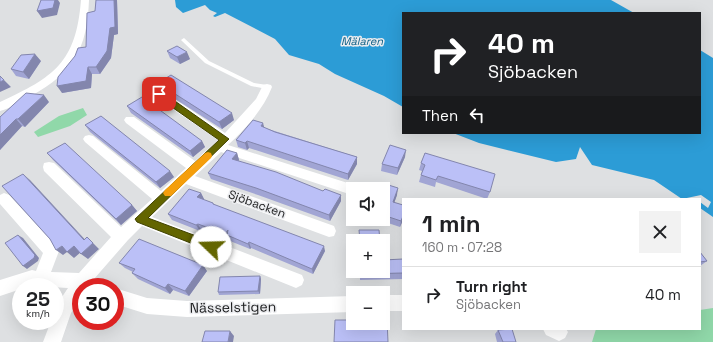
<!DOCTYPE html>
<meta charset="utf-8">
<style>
:root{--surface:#fff;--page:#f2f2f2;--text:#202124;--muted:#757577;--line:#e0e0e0}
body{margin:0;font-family:"Space Grotesk",sans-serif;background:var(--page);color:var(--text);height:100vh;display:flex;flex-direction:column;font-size:15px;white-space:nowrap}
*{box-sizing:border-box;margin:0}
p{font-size:13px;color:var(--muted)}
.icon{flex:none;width:22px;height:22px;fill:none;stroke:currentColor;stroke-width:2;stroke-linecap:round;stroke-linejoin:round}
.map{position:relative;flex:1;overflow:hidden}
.side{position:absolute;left:402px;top:198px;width:299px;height:132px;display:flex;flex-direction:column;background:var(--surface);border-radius:0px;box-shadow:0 4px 16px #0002}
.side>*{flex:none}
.banner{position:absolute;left:402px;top:12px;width:299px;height:122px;border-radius:0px;box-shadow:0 4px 16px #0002;background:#202124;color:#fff;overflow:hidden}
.tools{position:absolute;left:346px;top:182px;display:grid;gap:8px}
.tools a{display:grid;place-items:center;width:44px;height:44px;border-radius:0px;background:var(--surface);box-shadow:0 4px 16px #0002;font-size:20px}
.speed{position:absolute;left:12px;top:278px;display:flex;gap:8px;font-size:20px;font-weight:700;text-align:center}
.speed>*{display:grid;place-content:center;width:52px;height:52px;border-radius:50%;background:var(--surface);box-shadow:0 4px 16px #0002;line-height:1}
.speed small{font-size:10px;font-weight:400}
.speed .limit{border:6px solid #d22;background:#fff;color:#111}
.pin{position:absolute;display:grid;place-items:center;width:34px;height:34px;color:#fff;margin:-17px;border-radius:8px;box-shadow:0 2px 6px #0006}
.me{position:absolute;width:44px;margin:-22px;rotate:291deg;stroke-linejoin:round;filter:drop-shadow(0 0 3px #0008)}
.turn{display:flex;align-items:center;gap:14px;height:84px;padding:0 20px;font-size:18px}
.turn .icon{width:52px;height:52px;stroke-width:2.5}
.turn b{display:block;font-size:28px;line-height:34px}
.then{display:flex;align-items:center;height:38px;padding:0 20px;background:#0003;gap:8px;font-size:15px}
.round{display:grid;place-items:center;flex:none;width:42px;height:42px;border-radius:0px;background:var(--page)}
.headline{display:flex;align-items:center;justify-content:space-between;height:68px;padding:0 20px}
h1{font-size:24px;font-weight:600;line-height:30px}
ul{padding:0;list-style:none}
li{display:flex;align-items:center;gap:12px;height:56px;padding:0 20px;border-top:1px solid var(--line)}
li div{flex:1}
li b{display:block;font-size:15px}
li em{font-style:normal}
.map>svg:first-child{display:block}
.green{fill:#90d8a9}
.water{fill:#2c9cd6}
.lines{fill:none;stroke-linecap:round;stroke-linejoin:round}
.lane{fill:#fff;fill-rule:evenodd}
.street{fill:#fff;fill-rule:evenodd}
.wall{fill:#a1a5d4}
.shaded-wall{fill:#8386ad}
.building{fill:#bbc0f7;stroke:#8386ad}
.route{fill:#636500;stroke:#404200}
.slow{fill:#f59e0b}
.labels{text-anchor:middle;stroke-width:3;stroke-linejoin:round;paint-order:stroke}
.far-water-label{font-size:11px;font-style:italic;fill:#0c5e85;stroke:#ecedf0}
.street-label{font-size:12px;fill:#1a1b1c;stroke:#ecedf0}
.near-street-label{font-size:14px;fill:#1a1b1c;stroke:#ecedf0}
</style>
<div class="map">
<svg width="713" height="342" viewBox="0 0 713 342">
<rect width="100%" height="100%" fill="#dee0e2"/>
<path class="green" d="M 83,108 L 87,115 L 70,126 L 38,137 L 34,132 L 59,116 Z
M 713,308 L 713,342 L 592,342 L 596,329 L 700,329 L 700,310 Z"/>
<path class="water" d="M 175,0 L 611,0 L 634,13 L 403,13 L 403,107 L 384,96 L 335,74 L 319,64 L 289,55 L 275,39 L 225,13 L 215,17 L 213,16 L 217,13 L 210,10 L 205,5 L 183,13 L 176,7 Z
M 700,50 L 713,58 L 713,217 L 700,208 L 700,202 L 708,208 L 711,202 L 701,195 L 682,199 L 654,180 L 592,165 L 580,147 L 576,159 L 556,162 L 479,143 L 453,133 L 700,133 Z"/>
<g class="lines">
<path class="lane" d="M 184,38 L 209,61 L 254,83 L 267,85 L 270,87 L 267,89 L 251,86 L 205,63 L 182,41 L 181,40 Z"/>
<path class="street" d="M 81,0 L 89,0 C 87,49 74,72 31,96 C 21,102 11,108 0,111 L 0,102 C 54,77 76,63 81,0 Z
M 267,84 L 271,85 L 272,87 C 263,110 246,128 228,145 L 354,185 L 356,189 L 353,189 L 353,193 L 349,194 L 221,152 L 195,176 L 334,226 L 336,231 L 334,236 L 329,237 L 186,184 L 152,217 L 302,275 L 304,280 L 302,285 L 296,288 L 142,226 L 128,240 L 94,279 L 100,282 L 102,287 L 81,287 L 81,297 L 71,313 L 61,342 L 43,342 L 51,321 L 55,321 C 55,306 60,300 68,288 L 32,286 L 21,287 L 21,289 L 0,296 L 0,280 L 32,270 L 36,271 L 43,253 L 0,204 L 0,195 L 4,193 L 9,195 L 56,246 L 59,251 L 51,272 L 79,273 L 111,237 L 44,171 L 43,167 L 44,163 L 49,162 L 54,163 L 121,227 L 152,199 L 85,142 L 83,139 L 85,136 L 89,135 L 93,136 L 161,191 L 186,168 L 126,123 L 124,120 L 126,117 L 134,117 L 195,161 L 218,140 L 155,97 L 154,94 L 155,91 L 163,91 L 225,133 L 256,99 L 263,85 Z
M 115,288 L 147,298 L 187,301 L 353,296 L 353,312 L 187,317 L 147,314 L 115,304 Z
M 383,295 L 403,295 L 403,311 L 383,311 Z
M 543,329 L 566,329 L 568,332 L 565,338 L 559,341 L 546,335 Z"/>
</g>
<path class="wall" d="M 96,0 L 117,0 L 118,34 L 114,35 L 111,58 L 100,74 L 92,74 L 91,88 L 62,93 L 86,47 L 95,11 Z
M 167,51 L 190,59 L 180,64 L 170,58 Z
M 41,61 L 29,79 L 16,76 L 11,69 Z
M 158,83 L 234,120 L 222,129 L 161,90 Z
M 49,102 L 25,127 L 22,126 L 0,150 L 0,117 Z
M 127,106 L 202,141 L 205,147 L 193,157 L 131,113 Z
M 85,125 L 174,177 L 160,188 L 90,132 Z
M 265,128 L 357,157 L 357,164 L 348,180 L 249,148 L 247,150 L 238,147 L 236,140 Z
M 47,153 L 132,205 L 137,211 L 121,225 L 53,160 Z
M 237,153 L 239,160 L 238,161 L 323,191 L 341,201 L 330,221 L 258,195 L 211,179 L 208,173 Z
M 425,153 L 490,192 L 487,199 L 436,182 L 435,187 L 419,182 L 422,171 L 419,170 L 421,163 Z
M 405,157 L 397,175 L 381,171 L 382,164 Z
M 383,189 L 397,195 L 394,203 L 403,205 L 403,220 L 400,227 L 376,219 L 383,219 Z
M 201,193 L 204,199 L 204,200 L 213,203 L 214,205 L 325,251 L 313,274 L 251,248 L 250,249 L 230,241 L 229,239 L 228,240 L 201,230 L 200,231 L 172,220 L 168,214 Z
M 700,252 L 707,261 L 700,266 Z
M 403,259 L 403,279 L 360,280 L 360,271 Z
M 119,263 L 207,271 L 189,296 L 173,290 L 170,294 L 138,279 L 132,273 L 133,272 L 125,268 Z
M 260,276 L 261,279 L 260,294 L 219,295 L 218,292 Z
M 498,330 L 516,342 L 497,342 L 495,334 Z"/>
<path class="shaded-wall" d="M 55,0 L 58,0 L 60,3 L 57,15 L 42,18 L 37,11 Z
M 114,0 L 117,0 L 118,34 L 114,35 L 111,58 L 100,74 L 96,67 Z
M 187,52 L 190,59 L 180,64 L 177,57 Z
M 35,54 L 41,61 L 29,79 L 23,72 Z
M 88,67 L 92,74 L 91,88 L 62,93 L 57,86 Z
M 4,80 L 11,87 L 0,92 L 0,82 Z
M 44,95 L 49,102 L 25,127 L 18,119 Z
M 232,113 L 234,120 L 222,129 L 219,122 Z
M 16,119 L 22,126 L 0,150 L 0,135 Z
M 263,123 L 265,130 L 261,126 Z
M 202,141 L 205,147 L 193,157 L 190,151 Z
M 247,141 L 249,148 L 247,150 L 245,143 Z
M 406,150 L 405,157 L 397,175 L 398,168 Z
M 237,153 L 239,160 L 235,166 L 232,159 Z
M 357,157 L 357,164 L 348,180 L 348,174 Z
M 170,171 L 174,177 L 160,188 L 156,182 Z
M 23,174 L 30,180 L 90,245 L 84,240 Z
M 398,188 L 397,195 L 392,209 L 393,202 Z
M 201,193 L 204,199 L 201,203 L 197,197 Z
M 341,195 L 341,201 L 330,221 L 329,215 Z
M 132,205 L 137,211 L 121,225 L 116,219 Z
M 403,216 L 403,220 L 400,227 L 401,221 Z
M 198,224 L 201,230 L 200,231 L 196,225 Z
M 228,230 L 227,235 L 229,239 L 228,240 L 225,234 Z
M 18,235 L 23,238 L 39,258 L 38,261 L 27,269 L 23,266 Z
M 249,242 L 251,248 L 250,249 L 248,244 Z
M 93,243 L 99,249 L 88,259 L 81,254 Z
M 62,246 L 74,246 L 81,252 L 74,258 L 67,252 L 63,255 L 56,250 Z
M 324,246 L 325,251 L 313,274 L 312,269 Z
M 203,265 L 207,271 L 189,296 L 185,291 Z
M 260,276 L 261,279 L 260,294 L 258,291 Z
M 168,284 L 173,290 L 170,294 L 165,288 Z
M 230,331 L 234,336 L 233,342 L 228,342 Z"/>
<path class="building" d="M 41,0 L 55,0 L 53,8 L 37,11 Z
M 96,0 L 114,0 L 115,27 L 110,28 L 107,51 L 96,67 L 88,67 L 86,81 L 57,86 L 58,77 L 75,56 L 78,48 L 86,47 L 87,13 L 95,11 Z
M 177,46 L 187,52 L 177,57 L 167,51 Z
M 35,54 L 23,72 L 11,69 L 21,55 Z
M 171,75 L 232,113 L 219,122 L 158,83 Z
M 0,76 L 4,80 L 0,82 Z
M 26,93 L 44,95 L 18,119 L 16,119 L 0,135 L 0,117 Z
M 142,97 L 202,141 L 190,151 L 127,106 Z
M 101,116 L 170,171 L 156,182 L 85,125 Z
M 253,120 L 263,123 L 261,126 L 275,132 L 357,157 L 348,174 L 247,141 L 245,143 L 236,140 Z
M 65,143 L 132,205 L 116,219 L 47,153 Z
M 390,145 L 406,150 L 398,168 L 382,164 Z
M 227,150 L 237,153 L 232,159 L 276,172 L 323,191 L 325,189 L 341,195 L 329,215 L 256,188 L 208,173 Z
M 425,153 L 495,174 L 490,192 L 438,176 L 436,180 L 421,175 L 425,165 L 421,163 Z
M 23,174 L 84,240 L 87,237 L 93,243 L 81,254 L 74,246 L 67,252 L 62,246 L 56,250 L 50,239 L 2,186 Z
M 382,183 L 398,188 L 393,202 L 403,205 L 403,216 L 401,221 L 383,215 L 383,189 L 379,189 Z
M 189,189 L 201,193 L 197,197 L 213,203 L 213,204 L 324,246 L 312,269 L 249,242 L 248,244 L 227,235 L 228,230 L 225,234 L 198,224 L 196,225 L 168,214 Z
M 359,230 L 379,230 L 380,241 L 360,241 Z
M 18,235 L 35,255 L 34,258 L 23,266 L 5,243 Z
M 139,239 L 203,265 L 185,291 L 168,284 L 165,288 L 132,273 L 135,269 L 119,263 Z
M 700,252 L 707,261 L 700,262 Z
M 403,259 L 403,273 L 361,274 L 360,271 L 383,271 L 383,260 Z
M 260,276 L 258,291 L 218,292 L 220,277 Z
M 335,320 L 353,320 L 353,323 L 383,323 L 383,320 L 387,320 L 388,342 L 334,342 Z
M 512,329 L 516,342 L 503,342 L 498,330 Z
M 205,331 L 230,331 L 228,342 L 202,342 Z"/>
<path class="route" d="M 156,92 L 162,92 L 229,139 L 148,218 L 215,243 L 216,247 L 215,250 L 211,251 L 137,222 L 135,219 L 219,140 L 156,96 Z"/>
<path class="slow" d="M 208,152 L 211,153 L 212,156 L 211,158 L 171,196 L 165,196 L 163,193 L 165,190 L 205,153 Z"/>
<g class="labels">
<g class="far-water-label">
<text x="362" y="45">Mälaren</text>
</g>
<g class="street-label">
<text transform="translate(257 204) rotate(20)" y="4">Sjöbacken</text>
</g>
<g class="near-street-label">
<text transform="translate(233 307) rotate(-1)" y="5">Nässelstigen</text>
</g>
</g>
</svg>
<div class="tools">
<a><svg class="icon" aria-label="sound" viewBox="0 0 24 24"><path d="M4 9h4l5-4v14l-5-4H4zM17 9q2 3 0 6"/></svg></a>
<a>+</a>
<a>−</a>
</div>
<div class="speed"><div>25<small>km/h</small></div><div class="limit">30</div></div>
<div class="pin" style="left:159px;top:94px;background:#d93025"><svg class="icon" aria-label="arrive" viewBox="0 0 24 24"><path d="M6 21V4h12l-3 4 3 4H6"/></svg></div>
<svg class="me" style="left:211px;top:247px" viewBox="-20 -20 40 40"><circle r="19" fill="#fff"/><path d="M0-13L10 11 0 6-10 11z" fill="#636500"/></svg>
<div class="banner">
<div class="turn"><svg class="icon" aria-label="right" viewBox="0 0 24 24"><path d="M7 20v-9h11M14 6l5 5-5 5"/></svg><div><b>40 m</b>Sjöbacken</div></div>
<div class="then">Then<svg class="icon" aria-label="left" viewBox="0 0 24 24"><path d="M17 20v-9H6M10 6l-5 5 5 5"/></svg></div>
</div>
<section class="side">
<div class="headline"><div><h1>1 min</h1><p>160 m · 07:28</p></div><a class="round"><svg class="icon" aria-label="close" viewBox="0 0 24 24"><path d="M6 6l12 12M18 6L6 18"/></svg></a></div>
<ul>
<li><svg class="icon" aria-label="right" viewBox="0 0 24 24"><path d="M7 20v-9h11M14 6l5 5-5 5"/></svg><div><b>Turn right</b><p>Sjöbacken</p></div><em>40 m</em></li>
</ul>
</section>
</div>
